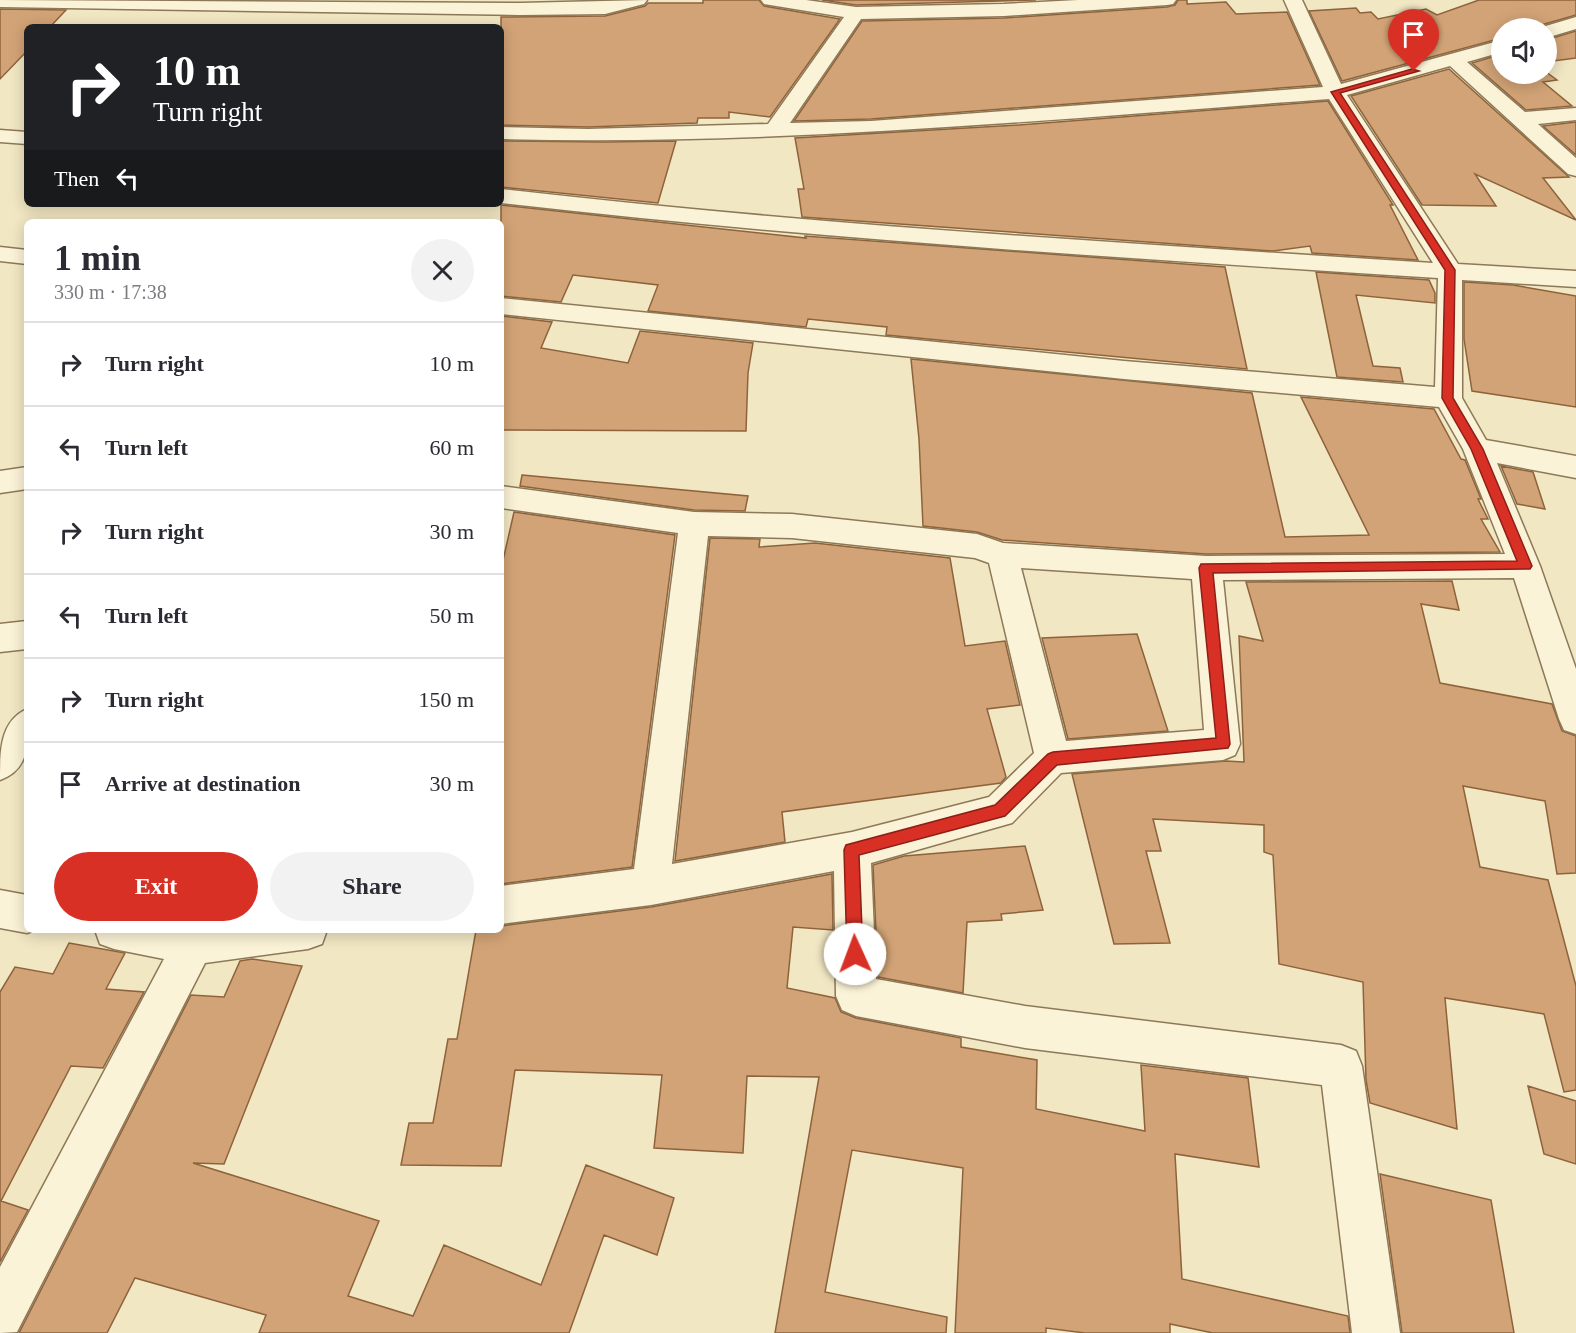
<!DOCTYPE html>
<meta charset="utf-8">
<style>
:root{--surface:#fff;--page:#f2f2f3;--text:#2b2b33;--muted:#7c7c81;--line:#e1e1e2;--accent:#d93025}
body{margin:0;font-family:Georgia,serif;background:var(--page);color:var(--text);height:100vh;display:flex;flex-direction:column;font-size:22px;white-space:nowrap}
*{box-sizing:border-box;margin:0}
p{font-size:20px;color:var(--muted)}
.icon{flex:none;width:33px;height:33px;fill:none;stroke:currentColor;stroke-width:2;stroke-linecap:round;stroke-linejoin:round}
.map{position:relative;flex:1;overflow:hidden}
.drawer{position:absolute;left:24px;top:219px;width:480px;height:714px;display:flex;flex-direction:column;background:var(--surface);border-radius:9px;box-shadow:0 3px 15px #0003}
.drawer>*{flex:none}
.top-card{position:absolute;left:24px;top:24px;width:480px;height:183px;border-radius:9px;box-shadow:0 3px 15px #0003;background:#202124;color:#fff;overflow:hidden}
.tools{position:absolute;left:1491px;top:18px;display:grid;gap:12px}
.tools a{display:grid;place-items:center;width:66px;height:66px;border-radius:50%;background:var(--surface);box-shadow:0 3px 15px #0003;font-size:30px}
.pin{position:absolute;display:grid;place-items:center;width:51px;height:51px;color:#fff;margin:-62px -26px;border-radius:50% 50% 50% 0;rotate:-45deg;box-shadow:0 0 6px #0007}
.pin .icon{rotate:45deg}
.me{position:absolute;width:66px;margin:-33px;rotate:358deg;stroke-linejoin:round;filter:drop-shadow(0 0 4px #0008)}
.turn{display:flex;align-items:center;gap:21px;height:126px;padding:0 30px;font-size:27px}
.turn .icon{width:78px;height:78px;stroke-width:2.5}
.turn b{display:block;font-size:42px;line-height:51px}
.then{display:flex;align-items:center;height:57px;padding:0 30px;background:#0003;gap:12px;font-size:22px}
.round{display:grid;place-items:center;flex:none;width:63px;height:63px;border-radius:32px;background:var(--page)}
.summary{display:flex;align-items:center;justify-content:space-between;height:102px;padding:0 30px}
h1{font-size:36px;font-weight:700;line-height:45px}
.button{display:flex;gap:12px;margin-top:auto;padding:12px 30px}
.button a{flex:1;height:69px;border-radius:36px;background:var(--accent);color:#fff;font-size:24px;font-weight:700;line-height:69px;text-align:center}
.button a+a{background:var(--page);color:var(--text)}
ul{padding:0;list-style:none}
li{display:flex;align-items:center;gap:18px;height:84px;padding:0 30px;border-top:2px solid var(--line)}
li div{flex:1}
li b{display:block;font-size:22px}
li em{font-style:normal}
.map>svg:first-child{display:block}
.building{fill:#d2a376;stroke:#8e633c;stroke-width:1.5}
.lines{fill:none;stroke-linecap:round;stroke-linejoin:round}
.minor-casing{stroke:#8d7858;stroke-width:3}
.minor{fill:#fbf3d7;fill-rule:evenodd}
.route{fill:#d93025;stroke:#8d1f18;stroke-width:1.5}
</style>
<div class="map">
<svg width="1576" height="1333" viewBox="0 0 1576 1333">
<rect width="100%" height="100%" fill="#f1e7c3"/>
<path class="building" d="M 703,0 L 759,0 L 764,6 L 840,19 L 770,117 L 729,112 L 729,118 L 698,118 L 697,123 L 588,127 L 501,125 L 501,17 L 605,16 L 645,6 L 648,3 L 703,3 Z
M 822,0 L 1036,0 L 856,5 Z
M 1178,0 L 1187,0 L 1187,4 L 1226,2 L 1236,14 L 1287,12 L 1320,85 L 871,119 L 794,121 L 862,21 L 1004,18 L 1167,7 L 1175,5 Z
M 1479,0 L 1576,0 L 1576,15 L 1538,26 L 1537,28 L 1502,28 L 1502,38 L 1342,81 L 1309,11 L 1356,8 L 1360,13 L 1371,12 L 1378,19 L 1426,9 L 1437,15 Z
M 0,9 L 66,10 L 50,27 L 27,27 L 27,51 L 0,79 Z
M 1576,31 L 1576,58 L 1546,62 L 1546,40 Z
M 1502,54 L 1502,74 L 1546,74 L 1546,72 L 1557,80 L 1543,82 L 1572,106 L 1526,110 L 1472,63 Z
M 1449,69 L 1569,177 L 1543,178 L 1576,220 L 1475,174 L 1496,206 L 1422,205 L 1351,96 Z
M 1328,101 L 1393,205 L 1390,205 L 1418,260 L 1312,253 L 1310,246 L 1273,251 L 802,217 L 798,189 L 804,189 L 795,138 L 1019,125 Z
M 1576,122 L 1576,155 L 1543,126 Z
M 501,141 L 605,142 L 676,141 L 658,203 L 501,187 Z
M 501,205 L 806,238 L 805,236 L 1225,267 L 1247,369 L 886,335 L 887,327 L 808,319 L 806,327 L 648,311 L 658,285 L 573,275 L 561,302 L 501,296 Z
M 1316,272 L 1429,280 L 1435,293 L 1435,303 L 1356,295 L 1373,366 L 1400,368 L 1403,382 L 1337,377 Z
M 1464,282 L 1513,285 L 1576,296 L 1576,407 L 1472,391 L 1464,339 Z
M 501,316 L 552,322 L 541,348 L 628,363 L 640,331 L 753,343 L 748,373 L 746,431 L 501,430 Z
M 911,359 L 1252,393 L 1285,537 L 1369,535 L 1301,397 L 1434,409 L 1461,459 L 1465,460 L 1481,499 L 1478,499 L 1488,519 L 1481,519 L 1500,552 L 1206,554 L 1002,540 L 977,532 L 923,526 L 919,439 Z
M 1501,466 L 1533,472 L 1545,509 L 1517,504 Z
M 522,475 L 748,496 L 745,511 L 694,510 L 520,486 Z
M 514,512 L 675,535 L 632,867 L 501,884 L 501,569 Z
M 710,538 L 760,539 L 759,547 L 815,543 L 950,558 L 965,646 L 1005,641 L 1020,705 L 987,709 L 1006,777 L 1001,783 L 782,812 L 785,842 L 675,861 Z
M 1452,581 L 1459,610 L 1421,604 L 1440,683 L 1552,704 L 1562,731 L 1576,736 L 1576,873 L 1557,874 L 1545,801 L 1463,786 L 1480,867 L 1548,880 L 1576,986 L 1576,1090 L 1564,1092 L 1544,1014 L 1445,998 L 1457,1129 L 1370,1103 L 1366,1080 L 1363,982 L 1279,964 L 1273,855 L 1264,852 L 1264,825 L 1153,819 L 1161,851 L 1146,851 L 1170,943 L 1114,944 L 1072,774 L 1226,761 L 1244,762 L 1239,636 L 1263,641 L 1246,582 Z
M 1137,634 L 1168,731 L 1068,739 L 1042,638 Z
M 1025,846 L 1043,910 L 1001,914 L 1002,920 L 967,922 L 963,993 L 878,977 L 873,865 L 904,856 Z
M 832,874 L 833,930 L 793,927 L 787,988 L 835,998 L 841,1012 L 856,1018 L 961,1038 L 961,1047 L 1037,1060 L 1036,1109 L 1145,1131 L 1141,1065 L 1248,1078 L 1259,1167 L 1175,1154 L 1182,1279 L 1348,1316 L 1350,1333 L 1213,1333 L 1170,1324 L 1170,1333 L 1085,1333 L 1046,1328 L 1046,1333 L 955,1333 L 963,1168 L 852,1150 L 825,1292 L 947,1317 L 946,1333 L 775,1333 L 819,1077 L 747,1076 L 743,1153 L 654,1148 L 662,1075 L 515,1070 L 501,1166 L 401,1165 L 409,1123 L 433,1123 L 448,1039 L 457,1039 L 476,930 L 501,930 L 501,926 L 651,907 Z
M 69,943 L 125,953 L 106,989 L 144,992 L 103,1068 L 71,1066 L 1,1201 L 28,1210 L 0,1262 L 0,992 L 15,967 L 53,974 Z
M 252,959 L 302,966 L 224,1164 L 193,1163 L 379,1221 L 348,1296 L 413,1316 L 444,1245 L 541,1285 L 586,1165 L 674,1198 L 657,1255 L 604,1235 L 569,1333 L 259,1333 L 266,1315 L 135,1278 L 107,1333 L 19,1333 L 191,995 L 224,997 L 240,961 Z
M 1528,1086 L 1576,1101 L 1576,1164 L 1544,1154 Z
M 1380,1174 L 1491,1200 L 1514,1333 L 1402,1333 Z"/>
<g class="lines">
<g class="minor-casing">
<path id="minor" d="M 0,0 L 520,3 L 647,0 L 644,4 L 605,14 L 520,15 L 0,7 Z
M 761,0 L 806,0 L 856,7 L 1004,4 L 1078,0 L 1176,0 L 1173,4 L 1167,5 L 1004,16 L 861,19 L 790,123 L 871,121 L 1323,87 L 1284,0 L 1302,0 L 1341,84 L 1502,40 L 1502,52 L 1467,62 L 1525,112 L 1576,108 L 1576,120 L 1538,124 L 1576,158 L 1576,176 L 1568,174 L 1450,66 L 1347,95 L 1458,264 L 1576,271 L 1576,287 L 1462,280 L 1462,398 L 1486,440 L 1576,456 L 1576,478 L 1497,463 L 1540,566 L 1576,669 L 1576,734 L 1564,730 L 1559,719 L 1514,578 L 1223,580 L 1240,744 L 1235,755 L 1223,760 L 1061,773 L 1012,823 L 871,863 L 876,979 L 1025,1006 L 1341,1045 L 1356,1051 L 1362,1066 L 1400,1333 L 1352,1333 L 1322,1085 L 1025,1048 L 856,1016 L 842,1010 L 836,996 L 834,871 L 651,905 L 501,924 L 501,886 L 634,869 L 678,533 L 501,508 L 501,486 L 694,512 L 792,514 L 977,534 L 1003,543 L 1206,556 L 1505,554 L 1463,449 L 1439,407 L 1124,379 L 501,314 L 501,298 L 1124,361 L 1435,387 L 1438,278 C 1125,258 812,239 501,203 L 501,189 C 811,225 1122,243 1433,263 L 1329,99 C 1053,119 778,146 501,139 L 501,127 L 588,129 L 768,124 L 844,17 L 770,5 L 764,4 ZM 708,536 L 792,538 L 975,558 L 989,563 L 1034,753 L 989,797 L 852,832 L 672,864 ZM 1021,568 L 1192,579 L 1204,730 L 1066,741 Z
M 1576,17 L 1576,29 L 1546,38 L 1546,28 L 1539,28 Z
M 0,130 L 27,132 L 27,144 L 0,142 Z
M 0,247 L 27,250 L 27,264 L 0,261 Z
M 27,467 L 27,489 L 0,493 L 0,471 Z
M 27,621 L 27,649 L 0,652 L 0,624 Z
M 27,709 C 27,738 33,768 0,780 C 0,751 0,721 27,709 Z
M 0,890 L 27,895 L 27,930 L 35,930 L 27,933 L 0,928 Z
M 95,930 L 327,930 L 322,944 L 308,949 L 205,963 L 17,1332 L 0,1333 L 0,1267 L 164,959 L 114,949 L 100,944 Z"/>
</g>
<use href="#minor" class="minor"/>
</g>
<path class="route" d="M 1412,69 L 1419,71 L 1340,93 L 1455,270 L 1453,398 L 1483,449 L 1532,566 L 1530,569 L 1213,573 L 1230,744 L 1228,748 L 1057,765 L 1005,816 L 859,855 L 863,954 L 861,960 L 855,963 L 849,960 L 847,954 L 844,850 L 846,845 L 995,805 L 1048,754 L 1053,752 L 1216,738 L 1199,568 L 1201,564 L 1517,561 L 1471,449 L 1442,398 L 1445,270 L 1331,92 Z"/>
</svg>
<div class="tools">
<a><svg class="icon" aria-label="sound" viewBox="0 0 24 24"><path d="M4 9h4l5-4v14l-5-4H4zM17 9q2 3 0 6"/></svg></a>
</div>
<div class="pin" style="left:1414px;top:71px;background:#d93025"><svg class="icon" aria-label="arrive" viewBox="0 0 24 24"><path d="M6 21V4h12l-3 4 3 4H6"/></svg></div>
<svg class="me" style="left:855px;top:954px" viewBox="-20 -20 40 40"><circle r="19" fill="#fff"/><path d="M0-13L10 11 0 6-10 11z" fill="#d93025"/></svg>
<div class="top-card">
<div class="turn"><svg class="icon" aria-label="right" viewBox="0 0 24 24"><path d="M7 20v-9h11M14 6l5 5-5 5"/></svg><div><b>10 m</b>Turn right</div></div>
<div class="then">Then<svg class="icon" aria-label="left" viewBox="0 0 24 24"><path d="M17 20v-9H6M10 6l-5 5 5 5"/></svg></div>
</div>
<section class="drawer">
<div class="summary"><div><h1>1 min</h1><p>330 m · 17:38</p></div><a class="round"><svg class="icon" aria-label="close" viewBox="0 0 24 24"><path d="M6 6l12 12M18 6L6 18"/></svg></a></div>
<ul>
<li><svg class="icon" aria-label="right" viewBox="0 0 24 24"><path d="M7 20v-9h11M14 6l5 5-5 5"/></svg><div><b>Turn right</b></div><em>10 m</em></li>
<li><svg class="icon" aria-label="left" viewBox="0 0 24 24"><path d="M17 20v-9H6M10 6l-5 5 5 5"/></svg><div><b>Turn left</b></div><em>60 m</em></li>
<li><svg class="icon" aria-label="right" viewBox="0 0 24 24"><path d="M7 20v-9h11M14 6l5 5-5 5"/></svg><div><b>Turn right</b></div><em>30 m</em></li>
<li><svg class="icon" aria-label="left" viewBox="0 0 24 24"><path d="M17 20v-9H6M10 6l-5 5 5 5"/></svg><div><b>Turn left</b></div><em>50 m</em></li>
<li><svg class="icon" aria-label="right" viewBox="0 0 24 24"><path d="M7 20v-9h11M14 6l5 5-5 5"/></svg><div><b>Turn right</b></div><em>150 m</em></li>
<li><svg class="icon" aria-label="arrive" viewBox="0 0 24 24"><path d="M6 21V4h12l-3 4 3 4H6"/></svg><div><b>Arrive at destination</b></div><em>30 m</em></li>
</ul>
<div class="button"><a>Exit</a><a>Share</a></div>
</section>
</div>
